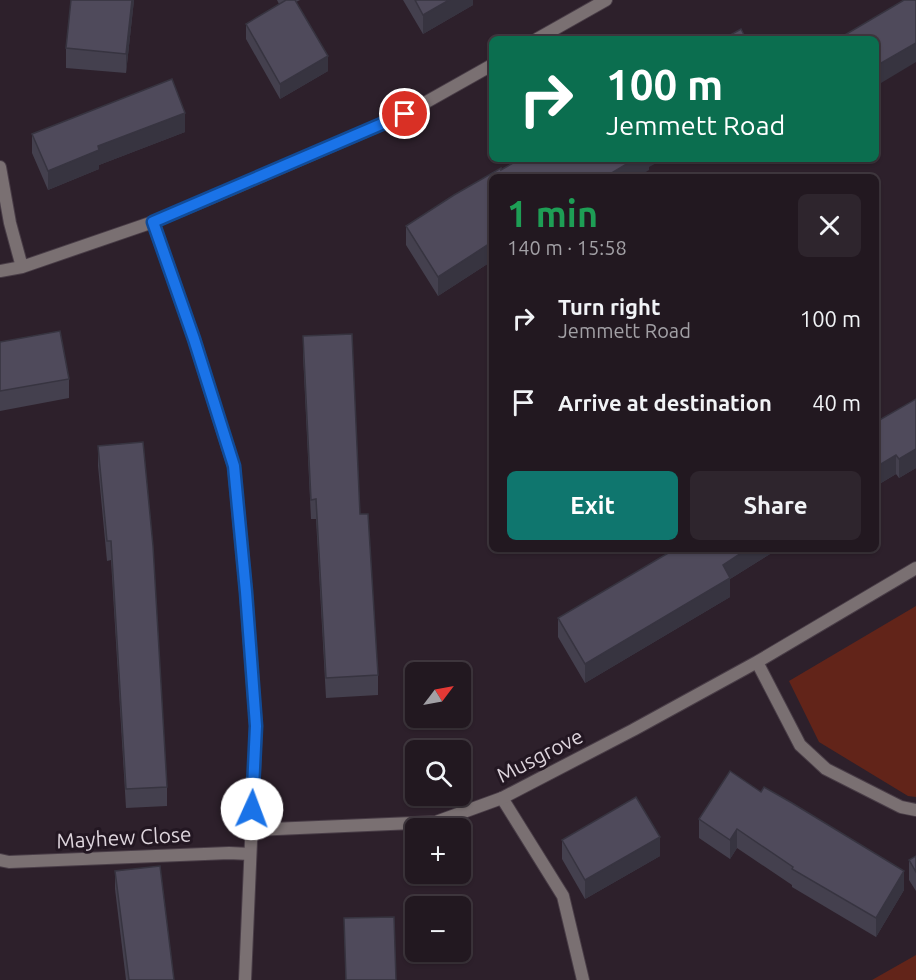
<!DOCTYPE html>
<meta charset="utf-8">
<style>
:root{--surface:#221820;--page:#2e252d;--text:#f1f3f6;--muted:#a2a0a5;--line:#3f373e;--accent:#0f766e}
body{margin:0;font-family:Ubuntu,sans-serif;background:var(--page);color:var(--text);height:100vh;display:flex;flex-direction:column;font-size:22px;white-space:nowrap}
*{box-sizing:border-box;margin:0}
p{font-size:20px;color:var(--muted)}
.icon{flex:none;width:33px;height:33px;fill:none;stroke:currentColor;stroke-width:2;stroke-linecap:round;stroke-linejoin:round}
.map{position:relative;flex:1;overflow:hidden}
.sheet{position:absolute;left:489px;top:174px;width:390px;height:378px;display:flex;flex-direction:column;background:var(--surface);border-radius:9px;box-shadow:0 2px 4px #0004,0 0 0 2px var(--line)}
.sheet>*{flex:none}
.hud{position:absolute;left:489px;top:36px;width:390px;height:126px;border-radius:9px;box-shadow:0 2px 4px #0004,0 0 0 2px var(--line);background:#0b6e4f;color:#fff;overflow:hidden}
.needle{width:39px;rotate:58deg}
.tools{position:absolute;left:405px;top:662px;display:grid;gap:12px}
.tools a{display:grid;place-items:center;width:66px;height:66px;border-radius:9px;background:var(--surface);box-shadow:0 2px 4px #0004,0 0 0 2px var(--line);font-size:30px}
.pin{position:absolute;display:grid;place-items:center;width:51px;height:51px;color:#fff;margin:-26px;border:3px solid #fff;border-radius:50%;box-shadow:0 2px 6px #0007}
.me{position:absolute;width:66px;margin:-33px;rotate:2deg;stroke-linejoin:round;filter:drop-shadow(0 0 4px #0008)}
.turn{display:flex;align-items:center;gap:21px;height:126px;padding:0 18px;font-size:27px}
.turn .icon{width:78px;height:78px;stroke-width:2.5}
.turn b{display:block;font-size:42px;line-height:51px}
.round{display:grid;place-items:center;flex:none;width:63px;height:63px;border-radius:9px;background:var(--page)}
.head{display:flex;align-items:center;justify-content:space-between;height:102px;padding:0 18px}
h1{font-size:36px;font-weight:600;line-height:45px;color:#1e9e55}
.primary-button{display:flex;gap:12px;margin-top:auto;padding:12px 18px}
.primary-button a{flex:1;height:69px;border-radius:9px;background:var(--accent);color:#fff;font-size:24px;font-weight:600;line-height:69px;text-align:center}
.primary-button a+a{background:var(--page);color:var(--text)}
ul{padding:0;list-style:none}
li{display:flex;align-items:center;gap:18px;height:84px;padding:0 18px}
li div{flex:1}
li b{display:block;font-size:22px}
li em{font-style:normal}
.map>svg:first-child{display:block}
.green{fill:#622419}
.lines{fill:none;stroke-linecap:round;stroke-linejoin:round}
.service-casing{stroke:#493d47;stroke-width:14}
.minor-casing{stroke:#493d47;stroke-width:14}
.service{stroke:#7a7072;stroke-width:12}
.minor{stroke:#7a7072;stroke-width:12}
.wall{fill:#44404e}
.shaded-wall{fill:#373440}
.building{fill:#4f4a5b;stroke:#373440;stroke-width:1.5}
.route-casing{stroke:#114b97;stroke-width:15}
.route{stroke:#1a73e8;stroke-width:10}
.labels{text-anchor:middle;stroke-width:6;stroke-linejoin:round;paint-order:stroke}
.street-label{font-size:21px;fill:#ddd4dc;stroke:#231722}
</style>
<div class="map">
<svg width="916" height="980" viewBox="0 0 916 980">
<rect width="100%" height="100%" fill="#2d202b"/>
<path class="green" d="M 916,606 L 916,797 L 908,796 L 819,742 L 789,681 Z
M 916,955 L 916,980 L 872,980 Z"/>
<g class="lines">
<g class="service-casing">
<path id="service" d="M 502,798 L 563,896 L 583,980"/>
</g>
<g class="minor-casing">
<path id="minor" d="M 537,39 L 606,0
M 0,167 L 10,223 L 22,267
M 153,222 L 194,339 L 234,467 L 246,593 L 256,726 L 245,980
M 0,271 L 22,267 L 153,222 L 234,188 L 405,114 L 492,65
M 757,662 L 800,745 L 826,769 L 901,807 L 916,810
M 251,830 L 436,822 L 502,798 L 633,730 L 757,662 L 916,568
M 0,860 L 9,862 L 229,853 L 250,854"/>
</g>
<use href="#service" class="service"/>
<use href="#minor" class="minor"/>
</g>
<path class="wall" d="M 71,0 L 134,0 L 126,73 L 66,68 L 66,48 Z
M 277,0 L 300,0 L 296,2 L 328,71 L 280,99 L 246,39 L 246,24 L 279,4 Z
M 403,0 L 473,0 L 473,5 L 423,34 Z
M 185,132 L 99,165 L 99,169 L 48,190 L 32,153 L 32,134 Z
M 649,167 L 649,170 L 492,177 L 492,261 L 438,296 L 406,245 L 406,226 L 501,170 Z
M 303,336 L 360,514 L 378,675 L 378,695 L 326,698 L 316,519 L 311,519 L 303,355 Z
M 0,342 L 69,379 L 69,398 L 0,411 Z
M 916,399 L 916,468 L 899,478 L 896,474 L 876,486 L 876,422 Z
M 98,446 L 167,787 L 167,806 L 126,808 L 111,560 L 107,561 L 98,466 Z
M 675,549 L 778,549 L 730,579 L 730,597 L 585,683 L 558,637 L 558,618 Z
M 730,771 L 904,890 L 876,937 L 792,887 L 792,885 L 737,848 L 730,859 L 699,838 L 699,819 Z
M 562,840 L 660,856 L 585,899 L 562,859 Z
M 916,856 L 916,891 L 909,880 L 909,860 Z
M 115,871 L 174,980 L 126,980 L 115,889 Z
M 344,918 L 396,980 L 346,980 Z"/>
<path class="shaded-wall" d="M 132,0 L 134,0 L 126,73 L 126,54 Z
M 449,0 L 473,0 L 473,5 L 423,34 L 423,15 Z
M 916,43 L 916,62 L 876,86 L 876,66 Z
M 328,56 L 328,71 L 280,99 L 280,84 Z
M 185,113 L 185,132 L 99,165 L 99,169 L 48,190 L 48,171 L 98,146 Z
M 635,159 L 664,159 L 649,167 L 649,170 L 638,177 L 605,177 Z
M 492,242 L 492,261 L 438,296 L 438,277 Z
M 916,449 L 916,468 L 899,478 L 899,459 Z
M 896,455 L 896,474 L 876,486 L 876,467 Z
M 747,549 L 778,549 L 730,579 L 730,597 L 585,683 L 585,664 L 723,565 Z
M 737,829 L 737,848 L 730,859 L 730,840 Z
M 660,837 L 660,856 L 585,899 L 585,880 Z
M 904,871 L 904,890 L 876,937 L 876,918 Z"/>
<path class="building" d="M 71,0 L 132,0 L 126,54 L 66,48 Z
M 286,0 L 295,0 L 328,56 L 280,84 L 246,24 Z
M 415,0 L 449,0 L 423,15 Z
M 904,0 L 916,0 L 916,43 L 876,66 L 876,39 L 838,39 Z
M 741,29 L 746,39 L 723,39 Z
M 172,79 L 185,113 L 98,146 L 99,150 L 48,171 L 32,134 Z
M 520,159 L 635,159 L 605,177 L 492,177 L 492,242 L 438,277 L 406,226 L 454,195 L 501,168 L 501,170 Z
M 60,331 L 69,379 L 0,391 L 0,342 Z
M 352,334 L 360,514 L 368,514 L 378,675 L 326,678 L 316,499 L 311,500 L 303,336 Z
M 916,399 L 916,449 L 899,459 L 896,455 L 876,467 L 876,422 Z
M 143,442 L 153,546 L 167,787 L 126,789 L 111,541 L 107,541 L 98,446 Z
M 675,549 L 747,549 L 723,565 L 730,578 L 585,664 L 558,618 Z
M 730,771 L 761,792 L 764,787 L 792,803 L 904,871 L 876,918 L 792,869 L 793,867 L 737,829 L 730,840 L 699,819 Z
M 636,797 L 660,837 L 585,880 L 562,840 Z
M 916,856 L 916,872 L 909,860 Z
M 160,866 L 174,980 L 129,980 L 115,871 Z
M 394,917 L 396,980 L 346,980 L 344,918 Z"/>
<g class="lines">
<g class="route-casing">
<path id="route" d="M 252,809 L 256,726 L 246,592 L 234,466 L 194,339 L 153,222 L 405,114"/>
</g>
<use href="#route" class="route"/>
</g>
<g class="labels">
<g class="street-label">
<text transform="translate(540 756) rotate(-27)" y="7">Musgrove</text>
<text transform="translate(124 838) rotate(-3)" y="7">Mayhew Close</text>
</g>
</g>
</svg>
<div class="tools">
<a><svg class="needle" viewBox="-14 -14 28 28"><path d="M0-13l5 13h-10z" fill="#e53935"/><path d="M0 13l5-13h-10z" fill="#a2a0a5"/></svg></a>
<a><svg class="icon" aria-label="search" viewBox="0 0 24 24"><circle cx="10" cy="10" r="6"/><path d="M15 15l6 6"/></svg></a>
<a>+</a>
<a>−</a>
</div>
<div class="pin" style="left:405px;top:114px;background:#d93025"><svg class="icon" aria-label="arrive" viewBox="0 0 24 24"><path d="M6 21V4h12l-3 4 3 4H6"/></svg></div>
<svg class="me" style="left:252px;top:809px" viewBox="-20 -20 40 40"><circle r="19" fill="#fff"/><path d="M0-13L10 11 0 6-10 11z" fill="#1a73e8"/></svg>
<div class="hud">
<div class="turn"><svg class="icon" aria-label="right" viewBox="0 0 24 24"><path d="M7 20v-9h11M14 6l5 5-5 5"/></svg><div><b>100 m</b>Jemmett Road</div></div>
</div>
<section class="sheet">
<div class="head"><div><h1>1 min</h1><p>140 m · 15:58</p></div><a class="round"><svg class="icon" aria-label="close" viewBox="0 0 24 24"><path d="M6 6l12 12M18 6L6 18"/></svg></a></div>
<ul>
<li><svg class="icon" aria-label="right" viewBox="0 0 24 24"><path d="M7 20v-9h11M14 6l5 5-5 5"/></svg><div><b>Turn right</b><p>Jemmett Road</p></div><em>100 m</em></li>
<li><svg class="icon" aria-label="arrive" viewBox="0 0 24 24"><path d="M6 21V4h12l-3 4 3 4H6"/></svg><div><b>Arrive at destination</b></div><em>40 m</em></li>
</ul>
<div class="primary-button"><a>Exit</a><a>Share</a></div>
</section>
</div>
